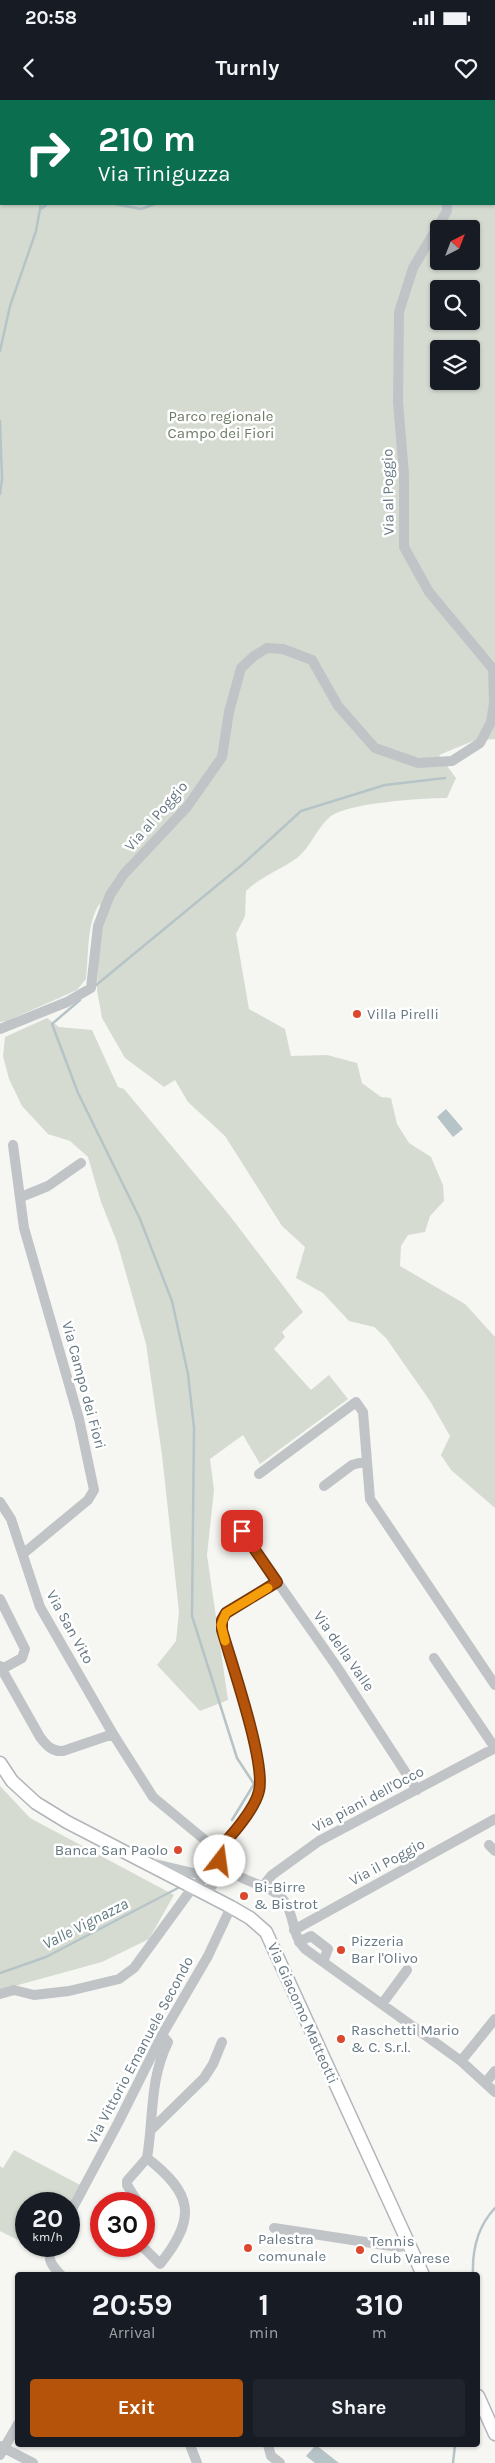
<!DOCTYPE html>
<style>
:root{--surface:#171b24;--page:#20242c;--text:#f1f3f6;--muted:#9ea1a6;--accent:#b45309}
body{margin:0;font-family:Karla,sans-serif;background:var(--page);color:var(--text);height:100vh;display:flex;flex-direction:column;font-size:19px;white-space:nowrap}
*{box-sizing:border-box;margin:0}
p{font-size:16px;color:var(--muted)}
.icon{flex:none;width:28px;height:28px;fill:none;stroke:currentColor;stroke-width:2;stroke-linecap:round;stroke-linejoin:round}
.map{position:relative;flex:1;overflow:hidden}
.drawer{position:absolute;left:15px;top:2172px;width:465px;height:175px;display:flex;flex-direction:column;background:var(--surface);border-radius:5px;box-shadow:0 1px 4px #0004}
.drawer>*{flex:none}
.top-card{position:absolute;left:0px;top:0px;width:495px;height:105px;box-shadow:0 1px 4px #0004;background:#0b6e4f;color:#fff;overflow:hidden}
.needle{width:32px;rotate:42deg}
.fabs{position:absolute;left:430px;top:120px;display:grid;gap:10px}
.fabs a{display:grid;place-items:center;width:50px;height:50px;border-radius:5px;background:var(--surface);box-shadow:0 1px 4px #0004;font-size:25px}
.speed{position:absolute;left:15px;top:2092px;display:flex;gap:10px;font-size:25px;font-weight:700;text-align:center}
.speed>*{display:grid;place-content:center;width:65px;height:65px;border-radius:50%;background:var(--surface);box-shadow:0 1px 4px #0004;line-height:1}
.speed small{font-size:12px;font-weight:400}
.speed .limit{border:8px solid #d22;background:#fff;color:#111}
.pin{position:absolute;display:grid;place-items:center;width:42px;height:42px;color:#fff;margin:-21px;border-radius:10px;box-shadow:0 2px 8px #0006}
.me{position:absolute;width:55px;margin:-28px;rotate:15deg;stroke-linejoin:round;filter:drop-shadow(0 0 4px #0008)}
.turn{display:flex;align-items:center;gap:18px;height:105px;padding:0 15px;font-size:22px}
.turn .icon{width:65px;height:65px;stroke-width:2.5}
.turn b{display:block;font-size:35px;line-height:42px}
.eta{display:flex;justify-content:space-evenly;align-items:center;height:85px;text-align:center}
.eta b{font-size:30px;font-weight:700;line-height:35px}
.primary-button{display:flex;gap:10px;margin-top:auto;padding:10px 15px}
.primary-button a{flex:1;height:58px;border-radius:5px;background:var(--accent);color:#fff;font-size:20px;font-weight:700;line-height:58px;text-align:center}
.primary-button a+a{background:var(--page);color:var(--text)}
.status{display:flex;justify-content:space-between;align-items:center;height:35px;padding:0 25px;background:var(--surface);direction:ltr}
.status svg{height:14px;fill:currentColor}
header{display:flex;justify-content:space-between;align-items:center;height:65px;padding:0 15px;background:var(--surface);font-size:22px;font-weight:700}
.map>svg:first-child{display:block}
.green{fill:#d6dbd2;fill-rule:evenodd}
.water{fill:#b6c4c7}
.lines{fill:none;stroke-linecap:round;stroke-linejoin:round}
.stream{stroke:#b6c4c7;stroke-width:2.5}
.major-casing{stroke:#b1b6ba;stroke-width:15}
.minor{stroke:#c0c4c7;stroke-width:10}
.major{stroke:#fff;stroke-width:12}
.route-casing{stroke:#753606;stroke-width:12}
.route{stroke:#b45309;stroke-width:9}
.slow{stroke:#f59e0b;stroke-width:9}
.poi-dot{fill:#dc482d;stroke:#fff;stroke-width:2}
.labels{text-anchor:middle;stroke-width:5;stroke-linejoin:round;paint-order:stroke}
.park-label{font-size:15px;fill:#6b7a65;stroke:#fff}
.street-label{font-size:15px;fill:#667883;stroke:#fff}
.poi-label{font-size:15px;fill:#667883;stroke:#fff;text-anchor:start}
.water-label{font-size:16px;font-style:italic;fill:#627a7f;stroke:#fff}
</style>
<div class="status"><b>20:58</b><svg viewBox="0 0 49 12"><path d="M0 12V9h3v3zM5 12V6h3v6zM10 12V3h3v9zM15 12V0h3v12zM26 1h20v11H26zM47 4h2v5h-2z"/></svg></div>
<header><svg class="icon" aria-label="back" viewBox="0 0 24 24"><path d="M15 5l-7 7 7 7"/></svg>Turnly<svg class="icon" aria-label="heart" viewBox="0 0 24 24"><path d="M12 20l-8-8c-3-5 5-10 8-4 3-6 11-1 8 4z"/></svg></header>
<div class="map">
<svg width="495" height="2363" viewBox="0 0 495 2363">
<rect width="100%" height="100%" fill="#f6f6f3"/>
<path class="green" d="M 0,0 L 495,0 L 495,639 L 473,641 L 439,655 L 456,678 L 447,698 C 422,698 349,703 331,716 C 317,727 311,747 297,758 C 280,770 262,776 246,791 L 245,816 L 236,834 L 249,909 L 285,929 L 291,956 L 327,955 L 357,963 L 362,983 L 381,997 L 391,998 L 397,1024 L 409,1043 L 431,1057 L 443,1085 L 444,1101 L 430,1116 L 425,1132 L 408,1135 L 401,1146 L 400,1166 L 465,1204 L 495,1237 L 495,1408 L 451,1370 L 441,1355 L 450,1336 L 430,1301 L 386,1238 L 374,1227 L 349,1221 L 323,1193 L 296,1178 L 305,1147 L 282,1126 L 225,1036 L 188,1002 L 175,980 L 164,987 L 125,958 L 102,918 L 97,890 L 100,803 C 86,824 89,855 86,879 L 77,890 L 7,921 L 0,922 ZM 1,1 L 494,1 L 494,104 L 1,104 ZM 439,129 L 471,129 L 471,161 L 439,161 ZM 439,189 L 471,189 L 471,221 L 439,221 ZM 439,249 L 471,249 L 471,281 L 439,281 Z
M 47,918 L 59,927 L 92,930 L 118,987 L 124,989 L 230,1116 L 303,1212 L 282,1232 L 285,1237 L 274,1249 L 311,1290 L 329,1275 L 348,1299 L 260,1364 L 243,1335 L 210,1359 L 214,1390 L 207,1455 L 228,1600 L 200,1611 L 157,1565 L 176,1541 L 179,1512 L 162,1355 L 146,1244 L 117,1142 L 101,1102 L 88,1057 L 70,1041 L 48,1034 L 22,1006 L 9,979 L 3,956 L 5,937 Z
M 0,1686 L 30,1718 L 174,1795 L 149,1839 L 102,1862 L 0,1890 Z
M 14,2050 L 84,2087 L 74,2104 L 64,2102 L 63,2104 L 26,2104 L 26,2144 L 0,2131 L 0,2066 L 3,2068 Z"/>
<path class="water" d="M 446,1009 L 463,1029 L 453,1037 L 437,1017 Z
M 316,2345 L 339,2363 L 315,2363 L 306,2356 Z"/>
<g class="lines">
<path class="stream" d="M 45,0 L 45,1
M 253,1 L 254,0
M 115,104 L 141,109 L 155,104
M 40,110 L 47,104
M 0,251 L 10,206 L 36,131 L 41,104
M 0,321 L 2,379 L 0,394
M 95,886 L 243,764 L 301,711 L 385,685 L 445,678
M 80,900 L 52,924 L 78,993 L 140,1119 L 172,1201 L 188,1274 L 194,1328 L 192,1516 L 237,1658 L 254,1684 L 232,1720
M 0,1873 L 46,1857 L 178,1788
M 473,2175 C 472,2150 477,2127 495,2108
M 453,2363 L 455,2345"/>
<g class="major-casing">
<path id="major" d="M 0,1663 L 12,1681 L 36,1703 L 67,1722 L 231,1807 L 250,1818 L 266,1832 L 423,2175
M 478,2296 L 495,2334"/>
</g>
<path class="minor" d="M 416,0 L 416,1
M 476,0 L 477,1
M 494,39 L 495,42
M 0,929 L 67,902 L 91,888 L 98,826 L 110,795 L 124,774 L 187,707 L 222,657 L 229,612 L 241,568 L 254,556 L 267,548 L 283,549 L 312,560 L 338,606 L 375,648 L 418,663 L 452,661 L 480,643 L 491,622 L 494,603 L 493,569 L 429,492 L 404,447 L 404,374 L 398,302 L 399,212 L 413,168 L 447,111 L 447,104
M 13,1045 L 24,1128 L 79,1319 L 94,1390 L 88,1400 L 24,1453
M 21,1097 L 48,1086 L 81,1063
M 259,1374 L 356,1302 L 363,1312 L 370,1399 L 495,1585
M 324,1386 L 352,1365 L 366,1361
M 0,1402 L 11,1419 L 40,1507 L 113,1634
M 242,1431 L 337,1567 L 417,1690
M 0,1499 L 25,1549 L 22,1558 L 2,1569
M 434,1558 L 495,1648
M 0,1566 L 40,1637 C 46,1645 52,1652 63,1651 L 113,1634 L 153,1697 L 217,1750 L 223,1759
M 489,1745 L 495,1751
M 217,1750 C 231,1737 255,1709 259,1691 C 266,1663 231,1562 222,1530 L 221,1520 L 227,1513 L 277,1481
M219 1766a9 9 0 1 1 18 0a9 9 0 1 1-18 0Z
M 155,1764 L 193,1773 L 208,1773
M 234,1773 C 250,1785 273,1785 285,1802 C 295,1817 292,1836 305,1849 L 461,1961 L 495,1992
M 263,1786 L 272,1775 L 319,1741 L 495,1648
M 206,1794 L 221,1773
M 294,1830 L 495,1719
M 299,1842 L 311,1836 L 328,1849 L 323,1862
M 0,1894 L 14,1890 L 34,1895 L 69,1891 L 119,1879 L 134,1868 L 193,1787 L 218,1767
M 382,1904 L 407,1870
M 461,1961 L 495,1919
M 486,1982 L 495,1971
M 152,2029 L 204,1978 L 213,1964 L 222,1942
M 137,2101 L 127,2085 L 127,2081 L 147,2058
M 69,2115 L 118,2023 L 162,1935 L 208,1856 L 231,1807
M 274,2128 L 398,2147 L 410,2145
M 52,2146 C 46,2159 52,2166 61,2175
M 142,2146 L 160,2164 C 198,2117 192,2093 147,2058 C 154,2017 149,1981 168,1942 L 162,1935
M 190,2345 L 197,2363
M 268,2345 L 271,2356 L 280,2363
M 0,2346 L 33,2363
M 0,2355 L 18,2324"/>
<use href="#major" class="major"/>
</g>
<g class="lines">
<g class="route-casing">
<path id="route" d="M 220,1761 L 223,1758 L 217,1750 C 231,1737 255,1709 259,1691 C 266,1662 231,1562 222,1530 L 222,1520 L 226,1513 L 277,1482 L 242,1431"/>
</g>
<use href="#route" class="route"/>
<path class="slow" d="M 225,1541 L 221,1525 L 226,1513 L 268,1488"/>
</g>
<g class="poi-dot">
<circle cx="357" cy="914" r="5"/>
<circle cx="178" cy="1750" r="5"/>
<circle cx="244" cy="1796" r="5"/>
<circle cx="341" cy="1850" r="5"/>
<circle cx="341" cy="1939" r="5"/>
<circle cx="248" cy="2148" r="5"/>
<circle cx="360" cy="2150" r="5"/>
</g>
<g class="labels">
<g class="park-label">
<text x="221" y="321">Parco regionale<tspan x="221" dy="17">Campo dei Fiori</tspan></text>
</g>
<g class="street-label">
<text transform="translate(388 392) rotate(-91)" y="5">Via al Poggio</text>
<text transform="translate(156 716) rotate(-49)" y="5">Via al Poggio</text>
<text transform="translate(84 1285) rotate(75)" y="5">Via Campo dei Fiori</text>
<text transform="translate(70 1527) rotate(61)" y="5">Via San Vito</text>
<text transform="translate(344 1551) rotate(55)" y="5">Via della Valle</text>
<text transform="translate(368 1699) rotate(-28)" y="5">Via piani dell'Occo</text>
<text transform="translate(387 1762) rotate(-28)" y="5">Via il Poggio</text>
<text transform="translate(303 1913) rotate(66)" y="5">Via Giacomo Matteotti</text>
<text transform="translate(140 1950) rotate(-62)" y="5">Via Vittorio Emanuele Secondo</text>
</g>
<g class="poi-label">
<text x="367" y="919">Villa Pirelli</text>
<text x="168" y="1755" text-anchor="end">Banca San Paolo</text>
<text x="254" y="1792">Bi-Birre<tspan x="254" dy="17">&amp; Bistrot</tspan></text>
<text x="351" y="1846">Pizzeria<tspan x="351" dy="17">Bar l'Olivo</tspan></text>
<text x="351" y="1935">Raschetti Mario<tspan x="351" dy="17">&amp; C. S.r.l.</tspan></text>
<text x="258" y="2144">Palestra<tspan x="258" dy="17">comunale</tspan></text>
<text x="370" y="2146">Tennis<tspan x="370" dy="17">Club Varese</tspan></text>
</g>
<g class="water-label">
<text transform="translate(85 1823) rotate(-27)" y="6">Valle Vignazza</text>
</g>
</g>
</svg>
<div class="fabs">
<a><svg class="needle" viewBox="-14 -14 28 28"><path d="M0-13l5 13h-10z" fill="#e53935"/><path d="M0 13l5-13h-10z" fill="#9ea1a6"/></svg></a>
<a><svg class="icon" aria-label="search" viewBox="0 0 24 24"><circle cx="10" cy="10" r="6"/><path d="M15 15l6 6"/></svg></a>
<a><svg class="icon" aria-label="layers" viewBox="0 0 24 24"><path d="M12 4l9 5-9 5-9-5zM3 14l9 5 9-5"/></svg></a>
</div>
<div class="speed"><div>20<small>km/h</small></div><div class="limit">30</div></div>
<div class="pin" style="left:242px;top:1431px;background:#d93025"><svg class="icon" aria-label="arrive" viewBox="0 0 24 24"><path d="M6 21V4h12l-3 4 3 4H6"/></svg></div>
<svg class="me" style="left:220px;top:1761px" viewBox="-20 -20 40 40"><circle r="19" fill="#fff"/><path d="M0-13L10 11 0 6-10 11z" fill="#b45309"/></svg>
<div class="top-card">
<div class="turn"><svg class="icon" aria-label="right" viewBox="0 0 24 24"><path d="M7 20v-9h11M14 6l5 5-5 5"/></svg><div><b>210 m</b>Via Tiniguzza</div></div>
</div>
<section class="drawer">
<div class="eta">
<div><b>20:59</b><p>Arrival</p></div>
<div><b>1</b><p>min</p></div>
<div><b>310</b><p>m</p></div>
</div>
<div class="primary-button"><a>Exit</a><a>Share</a></div>
</section>
</div>
